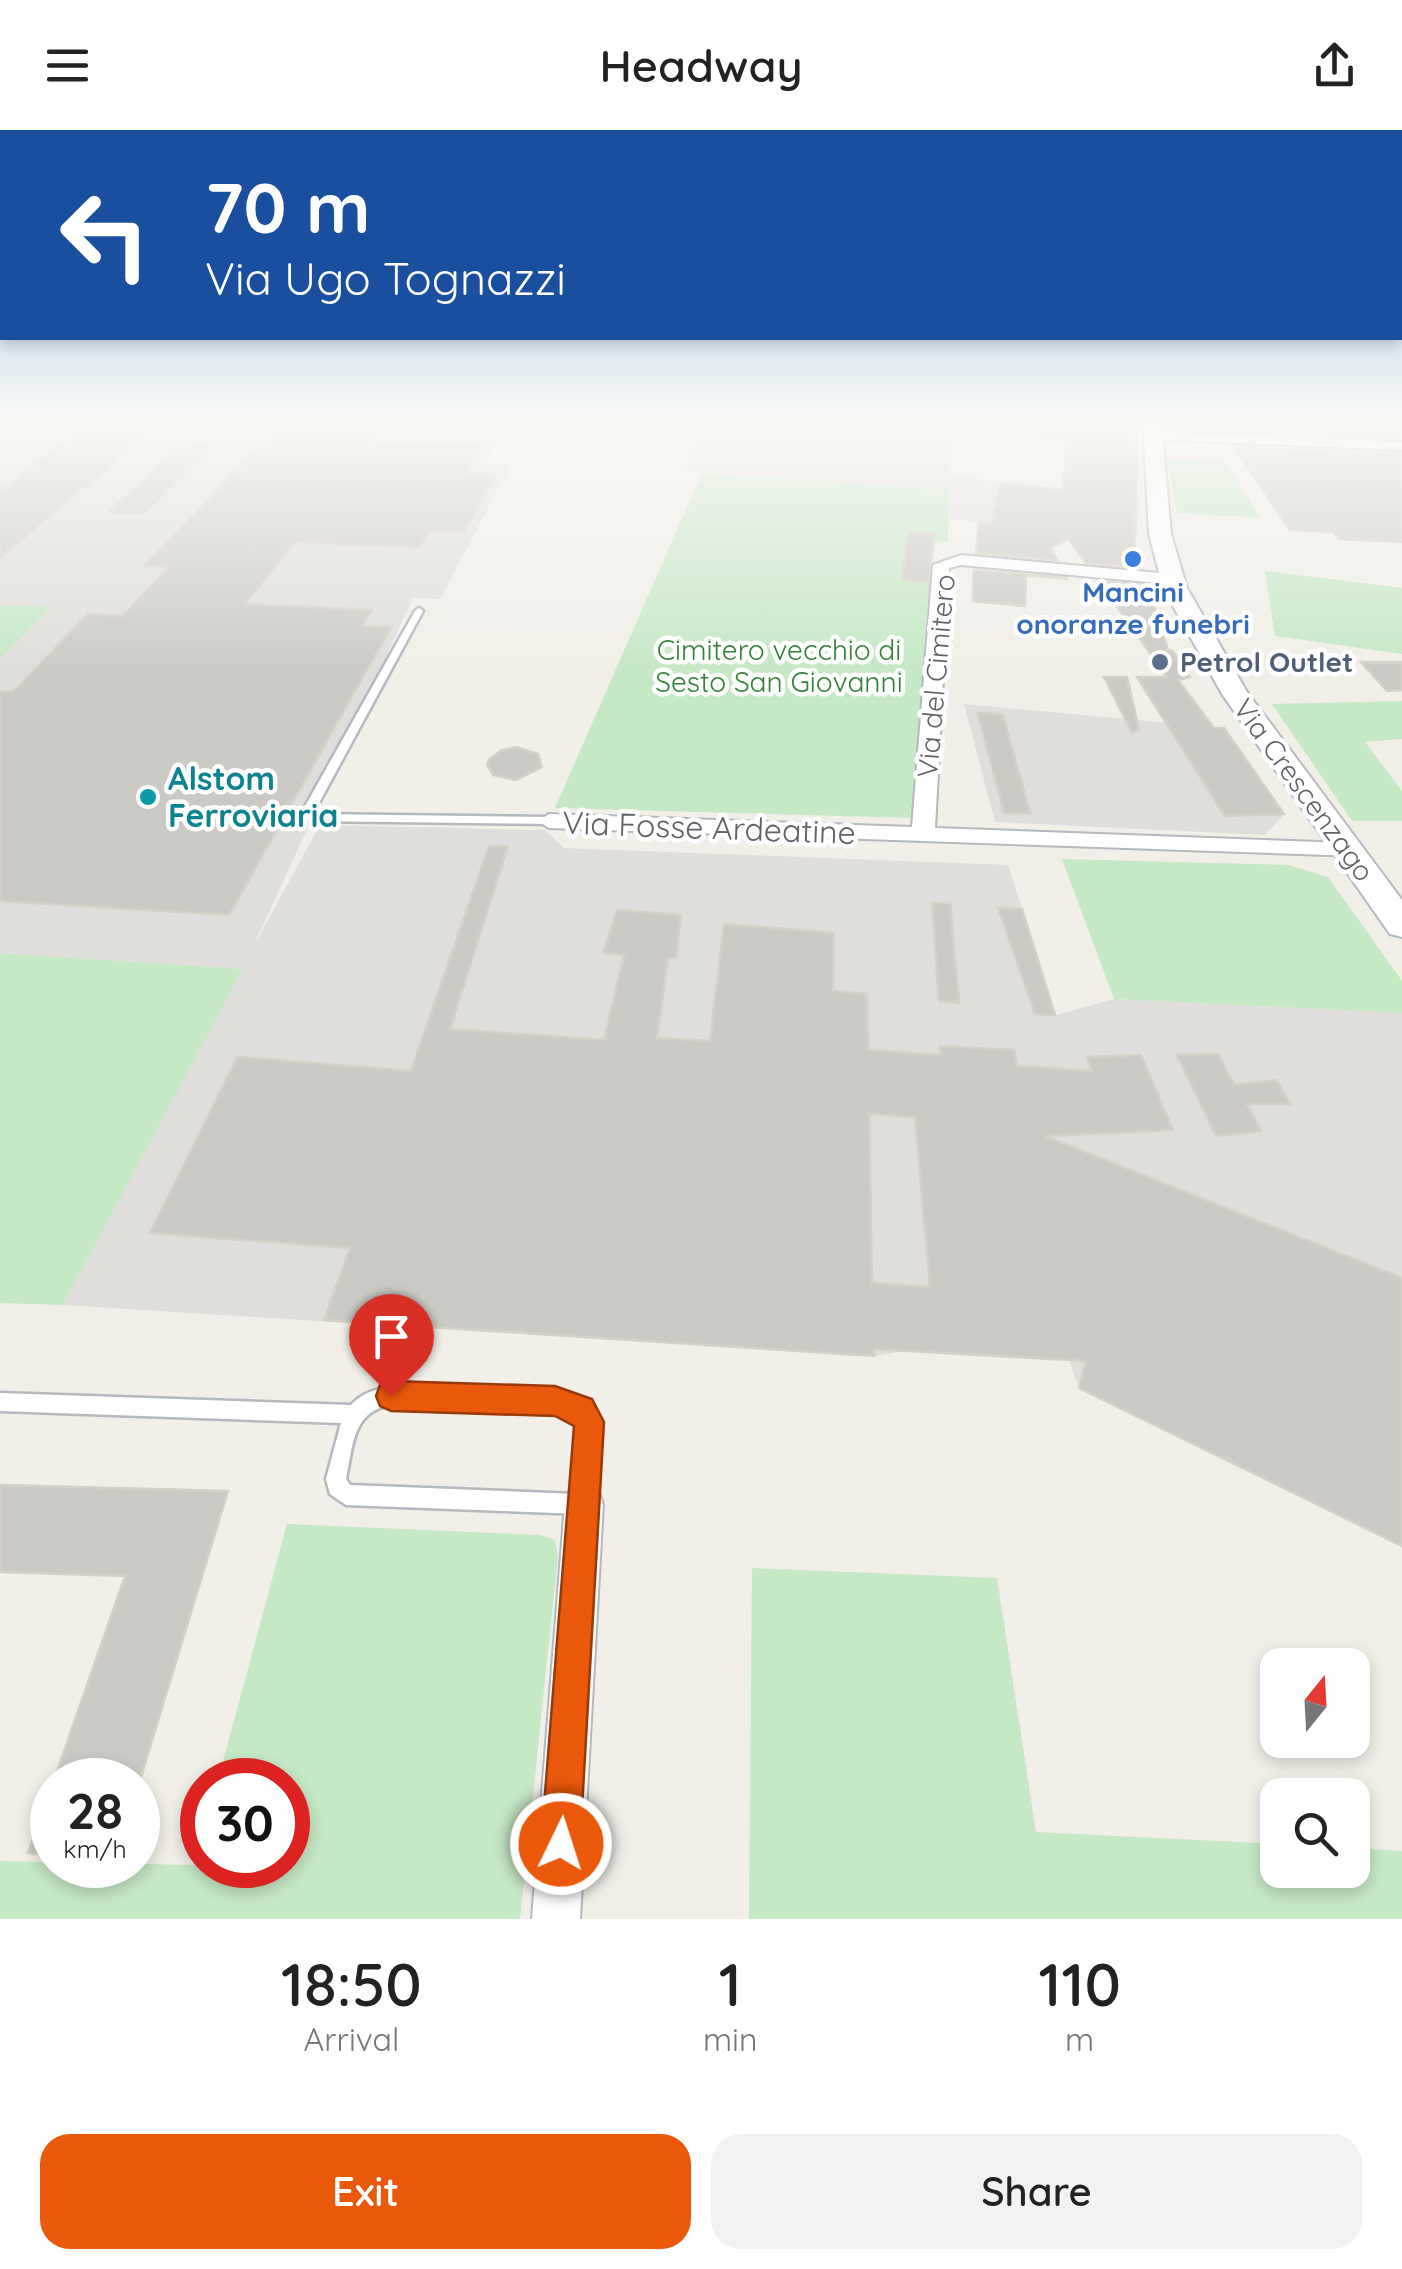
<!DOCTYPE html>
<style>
:root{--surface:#fff;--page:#f2f2f2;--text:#222;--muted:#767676;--accent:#ea580c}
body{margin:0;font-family:Quicksand,sans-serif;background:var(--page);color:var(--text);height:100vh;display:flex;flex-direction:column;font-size:38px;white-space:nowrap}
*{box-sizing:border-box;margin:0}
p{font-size:32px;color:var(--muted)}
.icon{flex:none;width:55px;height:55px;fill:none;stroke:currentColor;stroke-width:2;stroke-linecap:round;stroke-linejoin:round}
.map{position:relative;height:1789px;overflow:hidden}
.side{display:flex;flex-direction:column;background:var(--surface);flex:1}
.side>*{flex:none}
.hud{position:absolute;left:0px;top:0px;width:1402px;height:210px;box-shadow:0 5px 15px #0003;background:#1a4fa0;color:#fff;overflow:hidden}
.needle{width:65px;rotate:18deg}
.controls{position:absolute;left:1260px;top:1518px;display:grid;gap:20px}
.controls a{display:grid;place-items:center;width:110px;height:110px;border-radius:20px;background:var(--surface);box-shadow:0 5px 15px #0003;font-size:50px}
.speed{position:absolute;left:30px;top:1628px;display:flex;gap:20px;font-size:50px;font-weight:700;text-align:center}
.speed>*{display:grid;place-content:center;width:130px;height:130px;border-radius:50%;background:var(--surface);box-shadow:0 5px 15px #0003;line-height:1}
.speed small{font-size:25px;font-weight:400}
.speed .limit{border:15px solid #d22;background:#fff;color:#111}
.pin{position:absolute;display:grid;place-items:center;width:85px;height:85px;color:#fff;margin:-102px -42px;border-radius:50% 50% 50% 0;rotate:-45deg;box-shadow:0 0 10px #0007}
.pin .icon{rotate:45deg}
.me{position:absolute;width:110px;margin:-55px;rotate:4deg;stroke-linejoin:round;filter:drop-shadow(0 0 8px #0008)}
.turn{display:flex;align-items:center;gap:35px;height:210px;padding:0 40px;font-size:45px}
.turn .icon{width:130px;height:130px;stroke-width:2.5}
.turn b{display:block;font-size:70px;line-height:85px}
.eta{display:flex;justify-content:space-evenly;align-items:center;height:170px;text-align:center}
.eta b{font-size:60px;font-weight:600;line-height:70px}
.primary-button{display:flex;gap:20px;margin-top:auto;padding:20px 40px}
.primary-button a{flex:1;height:115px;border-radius:30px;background:var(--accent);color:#fff;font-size:40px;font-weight:600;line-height:115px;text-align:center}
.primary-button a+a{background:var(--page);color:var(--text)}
header{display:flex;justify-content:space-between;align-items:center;height:130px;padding:0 40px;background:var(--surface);font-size:45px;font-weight:600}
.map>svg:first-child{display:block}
.industrial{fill:#e0deda}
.green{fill:#c5e8c5}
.building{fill:#cccac5;stroke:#d6d1c6;stroke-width:2.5;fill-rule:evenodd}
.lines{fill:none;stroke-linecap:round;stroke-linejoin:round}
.lane-casing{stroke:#b5b8bc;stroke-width:5}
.street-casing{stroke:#b5b8bc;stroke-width:4}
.secondary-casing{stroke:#b6babf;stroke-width:4}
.lane{fill:#fff;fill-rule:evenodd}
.street{fill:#fff;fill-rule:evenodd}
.secondary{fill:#fff;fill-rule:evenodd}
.route{fill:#ea580c;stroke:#983908;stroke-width:2.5}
.shop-dot{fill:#3f7fe0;stroke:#fff;stroke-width:4}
.service-dot{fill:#5c6f8a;stroke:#fff;stroke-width:4}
.culture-dot{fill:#0f9aa8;stroke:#fff;stroke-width:4}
.labels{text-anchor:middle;stroke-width:9;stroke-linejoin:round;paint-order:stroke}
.far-shop-label{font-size:28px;font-weight:bold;fill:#366cbe;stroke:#fff}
.far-park-label{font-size:28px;fill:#348238;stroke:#fff}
.far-service-label{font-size:28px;font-weight:bold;fill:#4e5e75;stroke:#fff;text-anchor:start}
.far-street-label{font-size:28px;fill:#5f6368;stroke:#fff}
.culture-label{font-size:32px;font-weight:bold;fill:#0d838f;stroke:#fff;text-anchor:start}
.street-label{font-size:32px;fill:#5f6368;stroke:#fff}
</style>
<header><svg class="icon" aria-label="menu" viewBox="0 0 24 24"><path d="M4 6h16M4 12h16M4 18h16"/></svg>Headway<svg class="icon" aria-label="share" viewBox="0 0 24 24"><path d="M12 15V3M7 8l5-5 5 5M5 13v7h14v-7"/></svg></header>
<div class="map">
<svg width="1402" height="1789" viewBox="0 0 1402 1789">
<rect width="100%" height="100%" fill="#f1efe8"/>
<path class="industrial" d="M 31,290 L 512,290 L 485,333 L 511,335 L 440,469 L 413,468 L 253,817 L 320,695 L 545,700 L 564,718 L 1008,735 L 1056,885 L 1114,869 L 1402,883 L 1402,1416 L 1079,1258 L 1069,1230 L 904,1221 L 874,1226 L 63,1175 L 242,839 L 0,823 L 0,529 L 51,478 L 0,475 L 0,308 Z
M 782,290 L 953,296 L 950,346 L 1139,369 L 1136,407 L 950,389 L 951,360 L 686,341 L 698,291 Z
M 964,574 L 1224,598 L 1284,684 L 1265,705 L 995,692 Z"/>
<path class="green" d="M 1167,330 L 1226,332 L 1261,388 L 1177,383 Z
M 702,343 L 950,360 L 948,412 L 921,410 L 917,444 L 932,445 L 914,688 L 555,678 Z
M 1265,441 L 1402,458 L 1402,524 L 1275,506 Z
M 0,475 L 52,477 L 0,529 Z
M 1402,571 L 1402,609 L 1365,612 L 1402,661 L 1402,691 L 1352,691 L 1272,574 Z
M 1062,729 L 1289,735 L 1328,747 L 1402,851 L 1402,883 L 1114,869 Z
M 0,823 L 243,839 L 63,1175 L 0,1173 Z
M 287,1394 L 540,1405 L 555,1410 L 558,1426 L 520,1789 L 0,1789 L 0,1731 L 195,1735 L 202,1707 L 202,1735 L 288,1735 L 288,1650 L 218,1650 Z
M 752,1438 L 997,1448 L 1036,1702 L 1277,1714 L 1278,1740 L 1352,1740 L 1353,1718 L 1402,1721 L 1402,1789 L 749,1789 Z"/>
<path class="building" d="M 261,290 L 392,290 L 375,312 L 482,316 L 464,344 L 496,345 L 464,402 L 429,401 L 420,417 L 295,412 L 245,474 L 372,480 L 362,496 L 391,497 L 229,785 L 0,771 L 0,562 L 13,562 L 88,484 L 122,486 L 169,437 L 144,436 L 274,303 Z
M 1002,290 L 1131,296 L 1131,309 L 1137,309 L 1137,320 L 1134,437 L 1086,433 L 1068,408 L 1051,418 L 1057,430 L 976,423 L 979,393 L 991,394 L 1002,353 L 1064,360 L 1066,310 L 1001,303 Z
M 90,293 L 157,296 L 0,428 L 0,361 Z
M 1194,293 L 1402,303 L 1402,308 L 1207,300 Z
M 164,311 L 218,313 L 145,383 L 108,382 L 174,323 Z
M 1234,317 L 1402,324 L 1402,412 L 1339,409 L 1334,402 L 1290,400 Z
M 908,402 L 935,404 L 928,452 L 902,450 Z
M 974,440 L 1067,448 L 1067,449 L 1026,445 L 1025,476 L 973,471 Z
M 1099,451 L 1144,455 L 1155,460 L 1151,466 L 1168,520 L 1172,520 L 1190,547 L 1178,550 L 1214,598 L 1224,598 L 1284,684 L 1225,686 L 1137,547 L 1167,547 Z
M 1361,532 L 1402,532 L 1402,560 L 1387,561 Z
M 1104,547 L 1127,547 L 1139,600 L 1132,603 Z
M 978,583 L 1003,585 L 1030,683 L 1004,683 Z
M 516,617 L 538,624 L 542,637 L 516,650 L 493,645 L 487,635 L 489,630 L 500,621 Z
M 489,716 L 508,716 L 450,899 L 604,910 L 624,825 L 603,823 L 617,780 L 681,785 L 676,828 L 668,828 L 657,908 L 710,911 L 724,794 L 834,803 L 833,861 L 867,864 L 868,920 L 941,925 L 940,916 L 1014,920 L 1017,936 L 1092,941 L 1087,927 L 1141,925 L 1173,1000 L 1045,1006 L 1402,1148 L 1402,1416 L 1079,1258 L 1086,1231 L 874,1219 L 874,1226 L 324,1190 L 350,1118 L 150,1103 L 237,927 L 411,941 ZM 869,984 L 915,987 L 930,1157 L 872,1153 Z
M 932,773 L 950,773 L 959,873 L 939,871 Z
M 998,778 L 1022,779 L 1055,885 L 1035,884 Z
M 1218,924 L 1234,955 L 1276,950 L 1290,974 L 1247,974 L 1261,1001 L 1216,1006 L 1177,925 Z
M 0,1355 L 228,1361 L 140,1650 L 54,1650 L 125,1446 L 0,1442 Z
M 50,1662 L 52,1725 L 28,1723 Z"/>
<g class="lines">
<g class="lane-casing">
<path id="lane" d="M 419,478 L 423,481 L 313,684 L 549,687 L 555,691 L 553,694 L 305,691 L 299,687 L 415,481 Z
M 391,1257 L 555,1262 C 562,1264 571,1266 578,1270 C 612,1290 597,1342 594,1374 L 591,1381 L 584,1384 L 346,1375 L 330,1364 L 326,1349 L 341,1293 L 0,1281 L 0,1263 L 351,1275 C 362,1263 375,1259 391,1257 ZM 391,1275 L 555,1280 C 594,1293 580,1332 576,1364 L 350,1355 L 346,1349 C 353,1317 352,1281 391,1275 Z"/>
</g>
<g class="street-casing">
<path id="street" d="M 1152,302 L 1402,312 L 1402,320 L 1147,309 L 1147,303 Z
M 961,425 L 1170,444 L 1179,449 L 1170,454 L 961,435 L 949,438 L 935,698 L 1348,713 L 1356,716 L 1360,721 L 1356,726 L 549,698 L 538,691 L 549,684 L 912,697 L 933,435 Z
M 584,1355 L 598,1360 L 603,1374 L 580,1789 L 532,1789 L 565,1374 L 570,1360 Z"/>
</g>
<g class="secondary-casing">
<path id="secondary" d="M 1143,290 L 1161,290 L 1171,404 L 1187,458 L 1247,562 L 1402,770 L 1402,807 L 1390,804 L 1222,564 L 1163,458 L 1149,404 Z"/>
</g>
<use href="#lane" class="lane"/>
<use href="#street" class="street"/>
<use href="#secondary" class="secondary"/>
</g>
<linearGradient id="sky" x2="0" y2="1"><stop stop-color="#8fc3f1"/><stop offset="0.54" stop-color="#f9f8f5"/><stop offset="1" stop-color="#f9f8f5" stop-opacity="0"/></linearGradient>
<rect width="1402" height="540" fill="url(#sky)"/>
<path class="route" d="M 391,1251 L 555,1256 L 592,1269 L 604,1292 L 580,1714 L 574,1727 L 561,1733 L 547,1727 L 541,1714 L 574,1296 L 555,1286 L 391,1281 L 380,1276 L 376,1266 L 380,1255 Z"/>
<circle class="shop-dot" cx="1133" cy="429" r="10"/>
<circle class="service-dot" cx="1160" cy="532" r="10"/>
<circle class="culture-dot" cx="148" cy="667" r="10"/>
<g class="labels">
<g class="far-shop-label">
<text x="1133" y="472">Mancini<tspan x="1133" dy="32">onoranze funebri</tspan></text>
</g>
<g class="far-park-label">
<text x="779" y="530">Cimitero vecchio di<tspan x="779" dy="32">Sesto San Giovanni</tspan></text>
</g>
<g class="far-service-label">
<text x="1180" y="542">Petrol Outlet</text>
</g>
<g class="far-street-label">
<text transform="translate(936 546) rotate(-85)" y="10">Via del Cimitero</text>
<text transform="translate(1304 660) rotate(54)" y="10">Via Crescenzago</text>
</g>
<g class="culture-label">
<text x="168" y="660">Alstom<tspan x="168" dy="37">Ferroviaria</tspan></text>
</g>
<g class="street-label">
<text transform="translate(709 698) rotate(2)" y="11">Via Fosse Ardeatine</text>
</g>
</g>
</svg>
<div class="controls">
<a><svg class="needle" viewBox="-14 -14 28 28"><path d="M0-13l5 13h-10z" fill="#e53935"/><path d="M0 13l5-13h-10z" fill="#767676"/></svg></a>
<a><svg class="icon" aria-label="search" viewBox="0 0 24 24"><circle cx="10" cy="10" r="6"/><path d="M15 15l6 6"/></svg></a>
</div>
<div class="speed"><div>28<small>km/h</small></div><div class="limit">30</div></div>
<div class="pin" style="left:391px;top:1266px;background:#d93025"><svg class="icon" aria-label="arrive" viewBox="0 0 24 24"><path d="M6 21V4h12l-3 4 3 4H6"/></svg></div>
<svg class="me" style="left:561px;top:1714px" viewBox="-20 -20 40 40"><circle r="17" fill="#ea580c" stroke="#fff" stroke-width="3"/><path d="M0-11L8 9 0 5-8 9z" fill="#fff"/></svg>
<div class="hud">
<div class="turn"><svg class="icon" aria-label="left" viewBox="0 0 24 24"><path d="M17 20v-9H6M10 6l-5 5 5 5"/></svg><div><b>70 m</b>Via Ugo Tognazzi</div></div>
</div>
</div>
<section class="side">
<div class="eta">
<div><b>18:50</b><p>Arrival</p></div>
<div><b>1</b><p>min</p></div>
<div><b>110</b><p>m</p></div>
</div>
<div class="primary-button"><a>Exit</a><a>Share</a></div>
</section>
